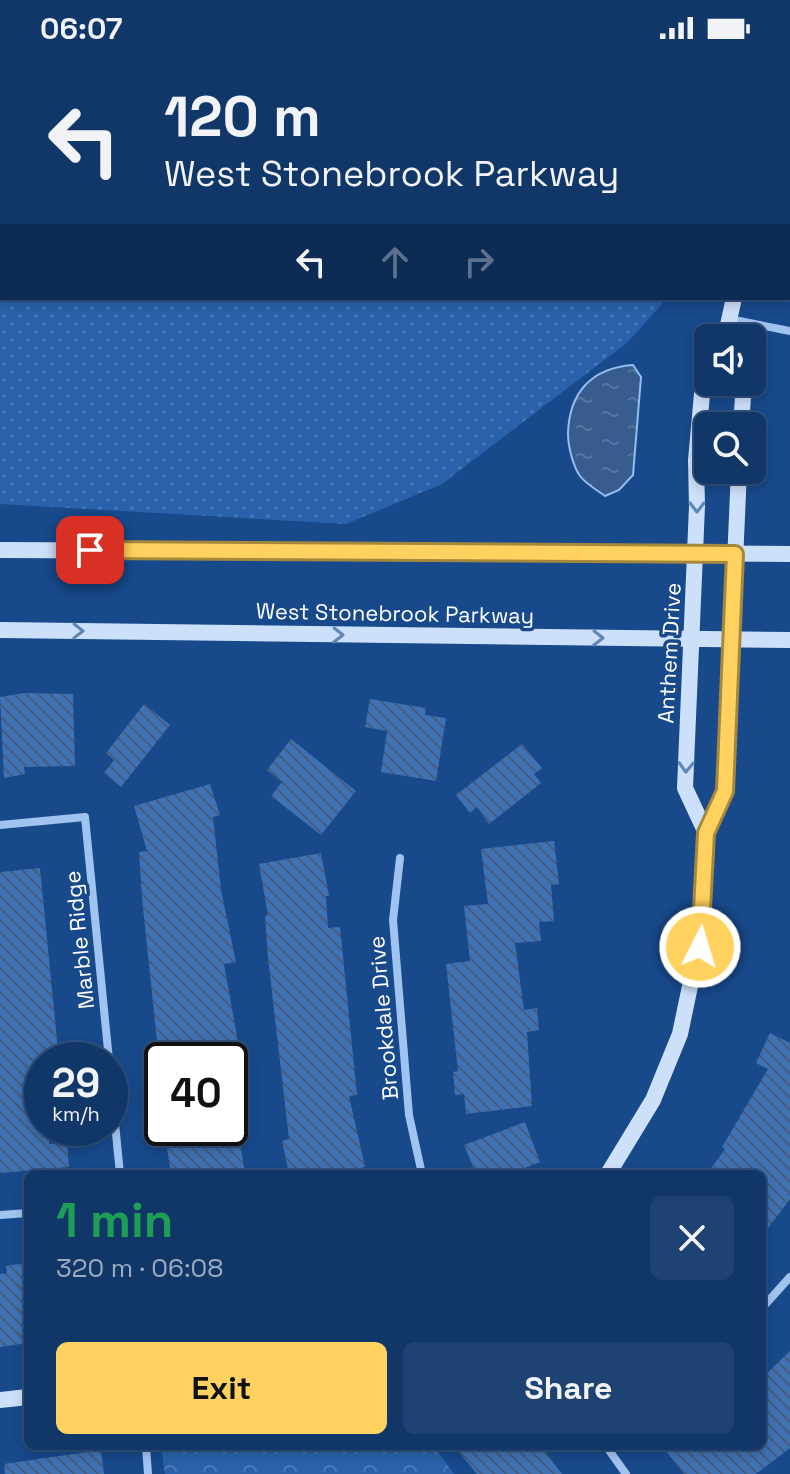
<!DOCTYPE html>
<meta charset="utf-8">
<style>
:root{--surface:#113768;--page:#1e4271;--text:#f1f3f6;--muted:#9cacc0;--line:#30517c;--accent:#ffd15e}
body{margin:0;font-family:"Space Grotesk",sans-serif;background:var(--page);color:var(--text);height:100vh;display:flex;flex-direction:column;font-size:30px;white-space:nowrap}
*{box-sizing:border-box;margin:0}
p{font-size:26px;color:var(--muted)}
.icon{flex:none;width:44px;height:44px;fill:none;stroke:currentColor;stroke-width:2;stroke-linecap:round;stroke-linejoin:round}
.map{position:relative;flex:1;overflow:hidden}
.details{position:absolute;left:24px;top:1114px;width:742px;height:280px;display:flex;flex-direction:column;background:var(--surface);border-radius:12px;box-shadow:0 4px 12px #0003,0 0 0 2px var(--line)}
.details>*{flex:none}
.hud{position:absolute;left:0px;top:0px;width:790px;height:244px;box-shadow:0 4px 12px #0003,0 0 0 2px var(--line);background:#113768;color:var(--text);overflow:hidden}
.controls{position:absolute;left:694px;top:268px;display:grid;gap:16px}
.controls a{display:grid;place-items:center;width:72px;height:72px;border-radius:12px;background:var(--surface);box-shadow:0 4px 12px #0003,0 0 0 2px var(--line);font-size:40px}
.speed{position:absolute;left:24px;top:986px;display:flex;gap:16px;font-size:40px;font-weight:700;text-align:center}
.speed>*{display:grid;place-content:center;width:104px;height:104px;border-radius:50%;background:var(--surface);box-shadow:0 4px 12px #0003,0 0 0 2px var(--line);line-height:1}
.speed small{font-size:20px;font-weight:400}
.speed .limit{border:4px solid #111;border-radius:12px;background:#fff;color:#111}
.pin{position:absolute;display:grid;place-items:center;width:68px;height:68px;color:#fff;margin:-34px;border-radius:16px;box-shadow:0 4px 12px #0006}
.me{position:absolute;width:88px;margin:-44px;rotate:5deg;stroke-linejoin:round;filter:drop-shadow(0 0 6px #0008)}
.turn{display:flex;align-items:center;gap:28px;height:168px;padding:0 32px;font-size:36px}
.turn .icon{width:104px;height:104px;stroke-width:2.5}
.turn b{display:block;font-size:56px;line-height:68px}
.lanes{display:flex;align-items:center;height:76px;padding:0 32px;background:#0003;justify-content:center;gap:40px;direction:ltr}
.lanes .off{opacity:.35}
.round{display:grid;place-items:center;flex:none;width:84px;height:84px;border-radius:12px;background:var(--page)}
.summary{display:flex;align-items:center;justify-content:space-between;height:136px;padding:0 32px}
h1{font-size:48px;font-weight:700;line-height:60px;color:#1e9e55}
.cta{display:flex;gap:16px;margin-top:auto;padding:16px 32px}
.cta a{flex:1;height:92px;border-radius:12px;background:var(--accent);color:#111;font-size:32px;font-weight:700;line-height:92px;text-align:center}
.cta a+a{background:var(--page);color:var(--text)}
.status{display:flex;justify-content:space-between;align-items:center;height:56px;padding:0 40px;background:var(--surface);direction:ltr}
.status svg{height:22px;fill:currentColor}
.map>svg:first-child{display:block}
.grass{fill:url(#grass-dots)}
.forest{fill:url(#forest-crowns)}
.water{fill:url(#water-ripples);stroke:#92bef1;stroke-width:2}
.building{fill:url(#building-back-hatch)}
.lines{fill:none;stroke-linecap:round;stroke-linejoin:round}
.street{stroke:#a0c3ef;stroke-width:8}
.secondary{stroke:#cde0fa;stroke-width:16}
.oneway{stroke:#6085b7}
.route-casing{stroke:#a6883d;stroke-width:20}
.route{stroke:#ffd15e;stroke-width:14}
.labels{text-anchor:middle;stroke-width:7;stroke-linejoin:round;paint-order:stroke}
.street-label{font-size:22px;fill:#fff;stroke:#17498b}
</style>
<div class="status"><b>06:07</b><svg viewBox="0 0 49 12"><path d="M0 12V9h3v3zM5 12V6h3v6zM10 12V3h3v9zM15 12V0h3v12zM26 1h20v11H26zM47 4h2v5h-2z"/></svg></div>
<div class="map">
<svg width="790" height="1418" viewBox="0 0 790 1418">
<defs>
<pattern id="grass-dots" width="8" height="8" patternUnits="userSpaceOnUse" patternTransform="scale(2)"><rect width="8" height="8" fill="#2962aa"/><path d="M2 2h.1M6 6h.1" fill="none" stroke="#497ab7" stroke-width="1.8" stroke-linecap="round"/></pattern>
<pattern id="forest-crowns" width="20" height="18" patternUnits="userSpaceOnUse" patternTransform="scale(2)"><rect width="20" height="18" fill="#2962aa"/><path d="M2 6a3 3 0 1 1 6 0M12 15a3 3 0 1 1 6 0" fill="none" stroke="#497ab7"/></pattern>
<pattern id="water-ripples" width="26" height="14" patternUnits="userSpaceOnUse" patternTransform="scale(2)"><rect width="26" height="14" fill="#375c8d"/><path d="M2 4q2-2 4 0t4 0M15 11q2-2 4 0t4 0" fill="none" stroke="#55749e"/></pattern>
<pattern id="building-back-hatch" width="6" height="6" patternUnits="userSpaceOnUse" patternTransform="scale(2)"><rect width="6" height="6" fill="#3f72b4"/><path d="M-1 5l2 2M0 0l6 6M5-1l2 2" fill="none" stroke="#465d7b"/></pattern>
</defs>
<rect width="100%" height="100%" fill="#17498b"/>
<path class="grass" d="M 0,0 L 790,0 L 790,71 L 788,73 L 788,2 L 2,2 L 2,242 L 667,242 L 628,286 L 442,428 L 346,468 L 0,448 Z"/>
<path class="forest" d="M 161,1390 L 434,1390 L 454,1418 L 165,1418 Z"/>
<path class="water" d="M 633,309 L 641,321 L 633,419 L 619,434 L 605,440 C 597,434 586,428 580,420 C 573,410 568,390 568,378 C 569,337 591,312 633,309 Z"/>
<path class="building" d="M 24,637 L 73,638 L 75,710 L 24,711 L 25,718 L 4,722 L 0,641 Z
M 370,643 L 426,652 L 425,659 L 446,662 L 436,725 L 381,716 L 387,675 L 365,671 Z
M 144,648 L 170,669 L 121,731 L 104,717 L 114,704 L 106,697 Z
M 291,683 L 356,735 L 321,779 L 271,740 L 282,726 L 267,714 Z
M 522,688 L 542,712 L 534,718 L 541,727 L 489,768 L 477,751 L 470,757 L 456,739 Z
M 210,728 L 220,759 L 213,761 L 221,834 L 236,906 L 224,908 L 240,997 L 203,1004 L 159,1004 L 142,842 L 139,796 L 147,795 L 134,750 Z
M 554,785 L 559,828 L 551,829 L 554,865 L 539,866 L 541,885 L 515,887 L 524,954 L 537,952 L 539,974 L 527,976 L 532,1050 L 466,1058 L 464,1038 L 455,1039 L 453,1016 L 458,1015 L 446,908 L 470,905 L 464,850 L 488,848 L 481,793 Z
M 321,797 L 329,840 L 326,840 L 328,872 L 340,871 L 357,1039 L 349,1040 L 365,1111 L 332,1118 L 289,1118 L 282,1085 L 289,1083 L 268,902 L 265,860 L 268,859 L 259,808 Z
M 40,812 L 59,1004 L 42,1004 L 42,1081 L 49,1081 L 49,1088 L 67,1086 L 69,1111 L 0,1117 L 0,816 Z
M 770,977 L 790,987 L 790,1143 L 762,1180 L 762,1118 L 707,1118 L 725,1093 L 722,1091 L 768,1013 L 756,1007 Z
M 525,1066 L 540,1106 L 509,1118 L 476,1118 L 464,1089 Z
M 164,1072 L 238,1072 L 245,1118 L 171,1118 Z
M 26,1207 L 28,1287 L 0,1291 L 0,1218 L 7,1217 L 6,1210 Z
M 790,1295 L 790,1392 L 756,1418 L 684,1418 L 662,1390 L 762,1390 L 762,1322 Z
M 454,1390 L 541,1390 L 562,1418 L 477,1418 Z
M 101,1394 L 104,1418 L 5,1418 L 4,1408 Z"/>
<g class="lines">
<path class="street" d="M 729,263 L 790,275
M 0,769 L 85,761 L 109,1004
M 400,802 L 393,864 L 409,1059 L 422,1118
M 110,1017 L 120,1118
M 0,1159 L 28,1157
M 762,1252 L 790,1221
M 146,1390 L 148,1418
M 606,1390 L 626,1418"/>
<path class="secondary" d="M 788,113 L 790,110
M 725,282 L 734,242
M 741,370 L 744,326
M 0,494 L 790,498
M 0,574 L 790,584
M 706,777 L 685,732 L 697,450 L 696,404 L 703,327 L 708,319
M 608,1118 L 653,1044 L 680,978 L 702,873 L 706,777 L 725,735 L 739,414
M 0,1344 L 28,1341"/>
</g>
<defs><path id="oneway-chevron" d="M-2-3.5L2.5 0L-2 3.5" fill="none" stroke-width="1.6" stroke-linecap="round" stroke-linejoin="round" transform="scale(2)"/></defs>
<g class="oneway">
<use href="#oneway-chevron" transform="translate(697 451) rotate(90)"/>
<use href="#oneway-chevron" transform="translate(78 575) rotate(1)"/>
<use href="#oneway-chevron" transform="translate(338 579) rotate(1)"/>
<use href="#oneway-chevron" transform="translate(598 582) rotate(1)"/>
<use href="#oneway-chevron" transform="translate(686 711) rotate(92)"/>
</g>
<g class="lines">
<g class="route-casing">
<path id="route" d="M 90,494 L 735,498 L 725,735 L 706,777 L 700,891"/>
</g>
<use href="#route" class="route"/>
</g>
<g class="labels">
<g class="street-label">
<text transform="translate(395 557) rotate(1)" y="8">West Stonebrook Parkway</text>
<text transform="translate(669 597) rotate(-87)" y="8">Anthem Drive</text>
<text transform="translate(79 884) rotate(-96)" y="8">Marble Ridge</text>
<text transform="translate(383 962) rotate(-95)" y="8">Brookdale Drive</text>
</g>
</g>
</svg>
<div class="controls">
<a><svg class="icon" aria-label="sound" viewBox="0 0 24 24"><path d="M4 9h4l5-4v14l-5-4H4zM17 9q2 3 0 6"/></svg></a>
<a><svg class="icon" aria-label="search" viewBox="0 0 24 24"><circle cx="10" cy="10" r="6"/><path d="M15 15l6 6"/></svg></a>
</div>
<div class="speed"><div>29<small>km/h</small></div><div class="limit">40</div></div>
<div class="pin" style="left:90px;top:494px;background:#d93025"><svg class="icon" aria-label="arrive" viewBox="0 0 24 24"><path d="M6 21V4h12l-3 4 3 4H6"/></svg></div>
<svg class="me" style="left:700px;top:891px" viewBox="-20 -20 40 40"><circle r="17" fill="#ffd15e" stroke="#fff" stroke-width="3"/><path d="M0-11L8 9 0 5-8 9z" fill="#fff"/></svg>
<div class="hud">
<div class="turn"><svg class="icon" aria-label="left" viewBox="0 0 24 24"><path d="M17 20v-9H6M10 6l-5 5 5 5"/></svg><div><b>120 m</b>West Stonebrook Parkway</div></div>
<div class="lanes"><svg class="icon" aria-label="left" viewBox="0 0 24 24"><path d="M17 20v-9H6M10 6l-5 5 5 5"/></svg><svg class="icon off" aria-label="ahead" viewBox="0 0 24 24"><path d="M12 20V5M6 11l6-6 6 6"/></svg><svg class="icon off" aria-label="right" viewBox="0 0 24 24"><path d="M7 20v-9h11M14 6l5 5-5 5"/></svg></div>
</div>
<section class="details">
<div class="summary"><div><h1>1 min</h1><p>320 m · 06:08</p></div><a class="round"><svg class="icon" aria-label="close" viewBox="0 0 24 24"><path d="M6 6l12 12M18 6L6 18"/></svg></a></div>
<div class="cta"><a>Exit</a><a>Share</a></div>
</section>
</div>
